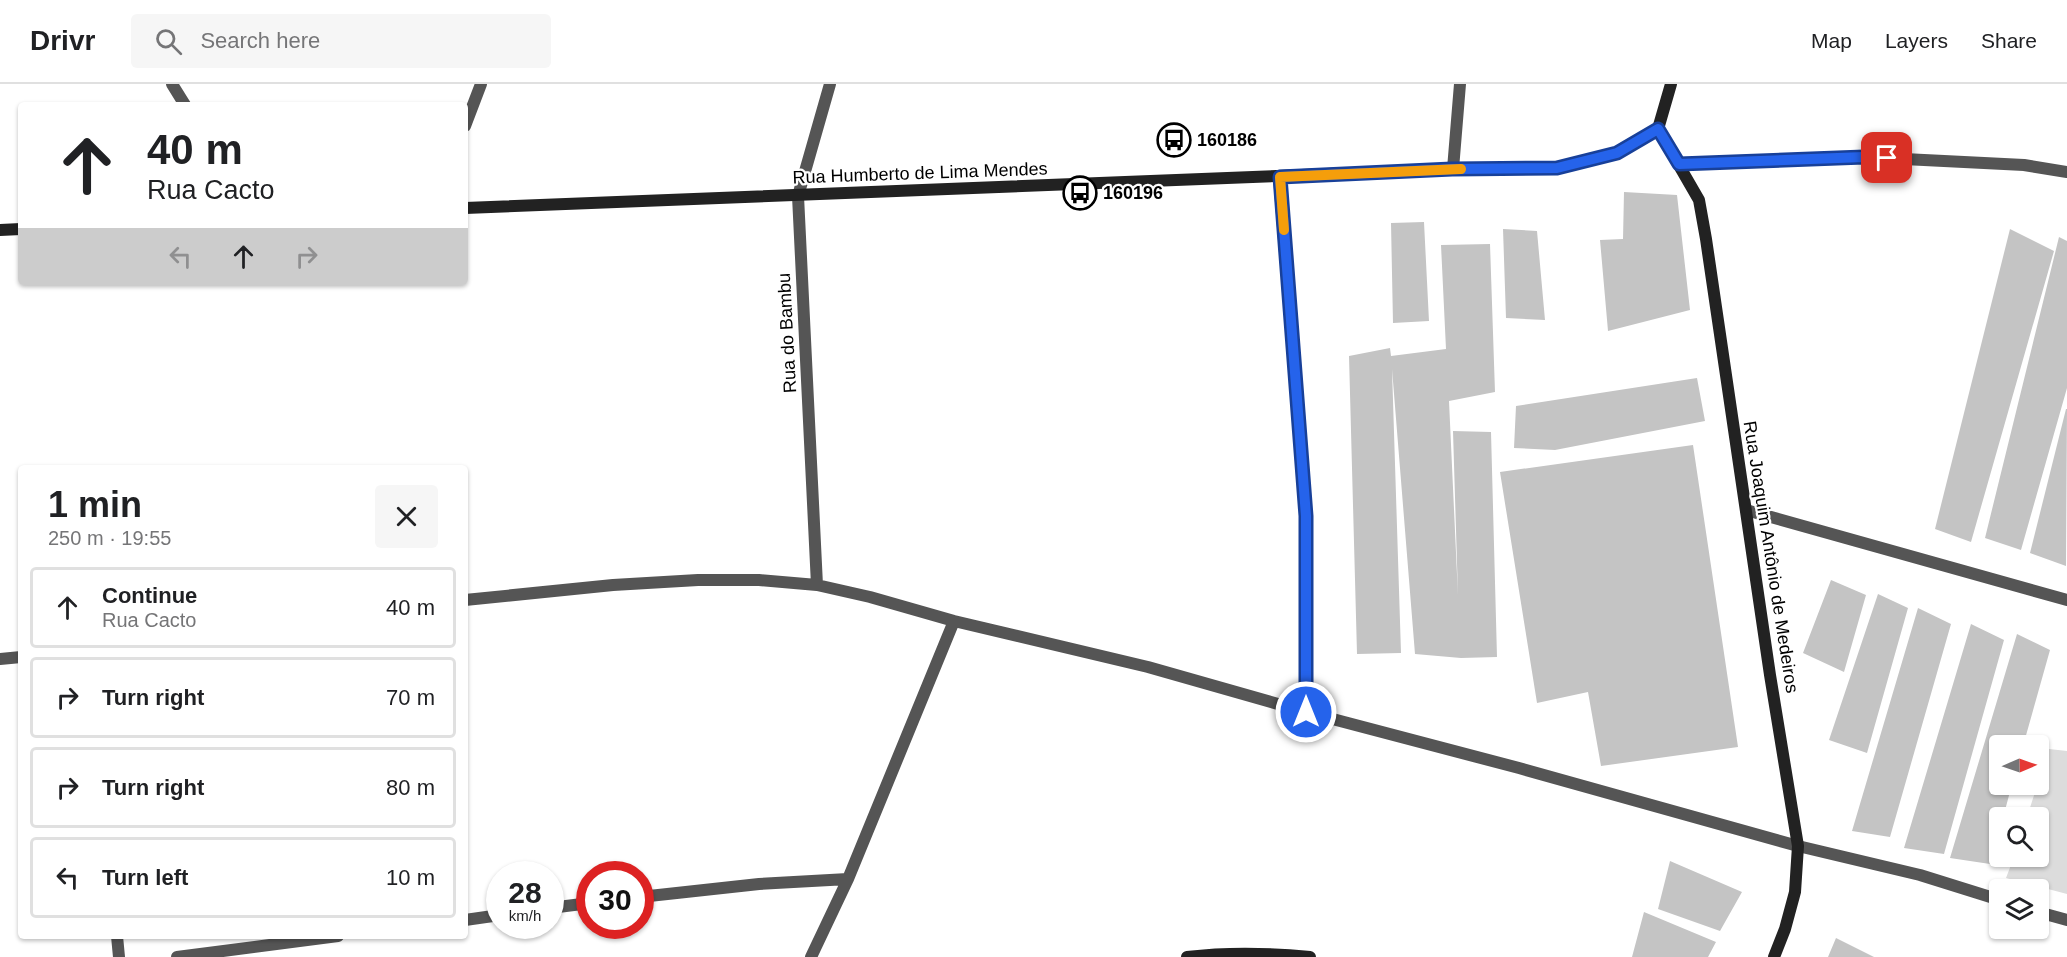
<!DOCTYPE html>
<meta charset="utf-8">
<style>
:root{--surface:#fff;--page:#f6f6f6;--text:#202124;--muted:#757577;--line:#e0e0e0}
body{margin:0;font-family:Helvetica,sans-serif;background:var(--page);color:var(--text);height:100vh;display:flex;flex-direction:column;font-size:22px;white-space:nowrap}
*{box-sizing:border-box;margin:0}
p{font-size:20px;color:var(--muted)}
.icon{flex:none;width:33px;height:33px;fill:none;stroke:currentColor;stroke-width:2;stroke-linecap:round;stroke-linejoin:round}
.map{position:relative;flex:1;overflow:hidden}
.panel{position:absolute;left:18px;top:381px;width:450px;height:474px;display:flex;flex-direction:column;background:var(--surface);border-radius:6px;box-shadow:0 2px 4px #0004}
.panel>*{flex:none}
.top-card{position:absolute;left:18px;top:18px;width:450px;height:183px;border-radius:6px;box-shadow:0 2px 4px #0004;background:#fff;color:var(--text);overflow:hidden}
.needle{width:39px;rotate:88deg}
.fabs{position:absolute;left:1989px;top:651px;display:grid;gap:12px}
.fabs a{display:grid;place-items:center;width:60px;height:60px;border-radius:6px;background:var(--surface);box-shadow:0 2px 4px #0004;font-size:30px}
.speed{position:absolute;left:486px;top:777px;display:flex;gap:12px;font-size:30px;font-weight:700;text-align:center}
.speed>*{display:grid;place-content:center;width:78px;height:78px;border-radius:50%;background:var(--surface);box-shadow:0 2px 4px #0004;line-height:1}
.speed small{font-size:15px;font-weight:400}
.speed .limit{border:9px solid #d22;background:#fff;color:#111}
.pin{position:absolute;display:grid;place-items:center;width:51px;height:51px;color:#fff;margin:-26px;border-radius:12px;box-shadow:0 3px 9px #0006}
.me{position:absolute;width:66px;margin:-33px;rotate:0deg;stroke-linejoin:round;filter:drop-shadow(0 0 4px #0008)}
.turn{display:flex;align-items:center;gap:21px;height:126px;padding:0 30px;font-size:27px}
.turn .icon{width:78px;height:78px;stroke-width:2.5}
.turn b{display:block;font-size:42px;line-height:51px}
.lanes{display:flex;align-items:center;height:57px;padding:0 30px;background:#0003;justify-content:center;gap:30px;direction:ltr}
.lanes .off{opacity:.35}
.round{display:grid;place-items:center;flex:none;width:63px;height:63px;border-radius:6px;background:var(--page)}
.head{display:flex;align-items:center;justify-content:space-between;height:102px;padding:0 30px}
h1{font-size:36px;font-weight:800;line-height:45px}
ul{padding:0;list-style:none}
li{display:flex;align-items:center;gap:18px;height:81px;margin:0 12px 9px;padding:0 18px;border:3px solid var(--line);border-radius:6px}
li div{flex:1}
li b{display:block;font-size:22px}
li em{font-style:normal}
header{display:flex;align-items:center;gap:36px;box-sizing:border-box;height:84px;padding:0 30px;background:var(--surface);border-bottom:2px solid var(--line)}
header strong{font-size:28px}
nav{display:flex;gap:33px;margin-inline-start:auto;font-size:21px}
.search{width:420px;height:54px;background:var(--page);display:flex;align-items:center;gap:15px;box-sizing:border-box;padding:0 21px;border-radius:6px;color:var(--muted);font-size:22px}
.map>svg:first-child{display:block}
.green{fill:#dcdcdc}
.building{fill:#c4c4c4}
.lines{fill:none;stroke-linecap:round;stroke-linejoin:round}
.street{stroke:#555;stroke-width:12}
.secondary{stroke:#222;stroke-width:12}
.route-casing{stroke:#184099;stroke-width:15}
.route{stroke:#2563eb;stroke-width:10}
.slow{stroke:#f59e0b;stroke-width:10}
.labels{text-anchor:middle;stroke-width:4.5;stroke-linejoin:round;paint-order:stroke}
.poi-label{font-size:18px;font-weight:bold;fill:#000;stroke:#fff;text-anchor:start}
.street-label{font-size:18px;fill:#000;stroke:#fff}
</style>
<header>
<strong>Drivr</strong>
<div class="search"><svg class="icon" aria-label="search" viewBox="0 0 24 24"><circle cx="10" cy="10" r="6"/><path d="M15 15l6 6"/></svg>Search here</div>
<nav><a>Map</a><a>Layers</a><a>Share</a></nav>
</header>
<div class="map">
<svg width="2067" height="873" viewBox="0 0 2067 873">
<rect width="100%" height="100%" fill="#fff"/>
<path class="green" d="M 2049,665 L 2067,667 L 2067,810 L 2006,794 L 2014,773 L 2038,772 L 2038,734 L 2027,733 Z"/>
<path class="building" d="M 1624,108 L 1677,111 L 1690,226 L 1608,247 L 1600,156 L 1623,155 Z
M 1424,138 L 1429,237 L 1393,239 L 1391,139 Z
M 1503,145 L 1537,147 L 1545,236 L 1506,234 Z
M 2010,145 L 2054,167 L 1971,458 L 1935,445 Z
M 2059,153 L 2067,157 L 2067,304 L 2021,466 L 1985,454 Z
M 1490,160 L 1495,308 L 1449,317 L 1458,512 L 1453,347 L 1491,348 L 1497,573 L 1461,574 L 1415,570 L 1392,285 L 1401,569 L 1357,570 L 1349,272 L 1390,264 L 1391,272 L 1446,265 L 1441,161 Z
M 1697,294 L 1705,337 L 1555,366 L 1514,364 L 1516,322 Z
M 2066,325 L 2067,325 L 2066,482 L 2030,469 Z
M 1693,361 L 1738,663 L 1601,682 L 1588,608 L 1537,619 L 1500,388 Z
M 1831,496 L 1866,511 L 1844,588 L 1803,569 Z
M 1878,510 L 1908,524 L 1867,669 L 1829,656 Z
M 1918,524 L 1951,540 L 1890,753 L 1852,747 Z
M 1971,540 L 2004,556 L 1944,770 L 1904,764 Z
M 2017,550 L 2050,566 L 2023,662 L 2000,662 L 2000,700 L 2012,700 L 2003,734 L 2000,734 L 2000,745 L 1990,780 L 1950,774 Z
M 1670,777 L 1742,808 L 1720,847 L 1658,825 Z
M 1644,828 L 1716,858 L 1708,873 L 1632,873 Z
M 1836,854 L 1874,873 L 1828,873 Z"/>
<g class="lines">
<path class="street" d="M 172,0 L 185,21
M 465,42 L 481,0
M 1679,80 L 1864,73 L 2024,81 L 2067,88
M 1453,85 L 1460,0
M 1279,93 L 1306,432 L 1306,628
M 1746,426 L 2067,516
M 817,501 L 798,112 L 830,0
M 465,516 L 613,501 L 698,496 L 759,496 L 817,501 L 870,513 L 954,537 L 1148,583 L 1306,628 L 1519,684 L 1798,762 L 1920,791 L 2000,816
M 0,575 L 21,573
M 640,813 L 759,800 L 848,795
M 550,824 L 590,819
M 2038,828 L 2067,836
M 465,836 L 500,831
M 117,852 L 119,873
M 177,873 L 338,852
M 811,873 L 848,795 L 954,537"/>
<path class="secondary" d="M 1658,45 L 1699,116 L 1706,155 L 1770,591 L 1798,762 L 1795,808 L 1785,845 L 1774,873
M 1658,45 L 1671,0
M 465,124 L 1453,85 L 1557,84 L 1617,69 L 1658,45
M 0,146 L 21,145
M 1187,873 C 1228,868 1269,869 1310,873"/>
</g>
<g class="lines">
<g class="route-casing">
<path id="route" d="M 1306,628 L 1306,432 L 1280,93 L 1452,85 L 1557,84 L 1617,69 L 1658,45 L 1679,80 L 1864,73 L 1887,74"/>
</g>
<use href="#route" class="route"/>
<path class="slow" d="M 1284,146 L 1280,93 L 1461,85"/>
</g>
<defs>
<g id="bus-ring" transform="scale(1.725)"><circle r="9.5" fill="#fff" stroke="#000" stroke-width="1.5"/><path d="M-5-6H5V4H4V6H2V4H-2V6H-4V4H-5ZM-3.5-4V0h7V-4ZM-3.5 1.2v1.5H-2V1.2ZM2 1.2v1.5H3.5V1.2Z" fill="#000"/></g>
</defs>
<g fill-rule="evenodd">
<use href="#bus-ring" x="1174" y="56"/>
<use href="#bus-ring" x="1080" y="109"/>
</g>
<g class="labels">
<g class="poi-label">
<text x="1197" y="62">160186</text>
<text x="1103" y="115">160196</text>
</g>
<g class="street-label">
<text transform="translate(920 89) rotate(-2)" y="6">Rua Humberto de Lima Mendes</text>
<text transform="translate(787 249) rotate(-93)" y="6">Rua do Bambu</text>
<text transform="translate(1771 473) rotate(81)" y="6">Rua Joaquim Antônio de Medeiros</text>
</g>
</g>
</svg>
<div class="fabs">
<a><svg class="needle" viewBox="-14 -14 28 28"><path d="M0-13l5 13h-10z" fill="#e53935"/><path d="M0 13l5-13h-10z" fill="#757577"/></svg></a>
<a><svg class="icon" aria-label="search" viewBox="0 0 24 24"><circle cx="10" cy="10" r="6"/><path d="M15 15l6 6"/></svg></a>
<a><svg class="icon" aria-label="layers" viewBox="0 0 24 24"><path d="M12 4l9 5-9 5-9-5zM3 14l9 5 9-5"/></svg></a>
</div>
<div class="speed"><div>28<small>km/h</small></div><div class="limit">30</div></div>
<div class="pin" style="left:1887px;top:74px;background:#d93025"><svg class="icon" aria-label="arrive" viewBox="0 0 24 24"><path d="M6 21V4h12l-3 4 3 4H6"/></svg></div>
<svg class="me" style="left:1306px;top:628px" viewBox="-20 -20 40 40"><circle r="17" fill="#2563eb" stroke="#fff" stroke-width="3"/><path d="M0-11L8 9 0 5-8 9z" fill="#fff"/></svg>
<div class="top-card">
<div class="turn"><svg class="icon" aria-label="ahead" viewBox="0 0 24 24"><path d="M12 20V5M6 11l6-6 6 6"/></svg><div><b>40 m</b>Rua Cacto</div></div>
<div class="lanes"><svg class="icon off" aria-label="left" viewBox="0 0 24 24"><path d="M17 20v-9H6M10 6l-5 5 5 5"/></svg><svg class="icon" aria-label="ahead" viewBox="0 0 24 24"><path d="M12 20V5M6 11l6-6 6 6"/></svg><svg class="icon off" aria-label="right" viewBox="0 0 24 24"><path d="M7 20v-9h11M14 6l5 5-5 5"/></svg></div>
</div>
<section class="panel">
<div class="head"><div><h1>1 min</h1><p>250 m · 19:55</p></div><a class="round"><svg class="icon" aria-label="close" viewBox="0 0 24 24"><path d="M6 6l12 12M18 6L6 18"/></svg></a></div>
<ul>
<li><svg class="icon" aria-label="ahead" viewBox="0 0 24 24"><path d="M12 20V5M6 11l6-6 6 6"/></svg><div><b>Continue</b><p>Rua Cacto</p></div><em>40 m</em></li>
<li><svg class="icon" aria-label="right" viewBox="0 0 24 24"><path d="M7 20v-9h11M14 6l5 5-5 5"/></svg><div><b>Turn right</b></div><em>70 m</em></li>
<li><svg class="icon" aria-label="right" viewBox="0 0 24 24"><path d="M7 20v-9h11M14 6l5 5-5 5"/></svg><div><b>Turn right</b></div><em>80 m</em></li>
<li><svg class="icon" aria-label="left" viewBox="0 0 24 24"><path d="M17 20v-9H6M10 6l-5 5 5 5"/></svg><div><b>Turn left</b></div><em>10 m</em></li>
</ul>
</section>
</div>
